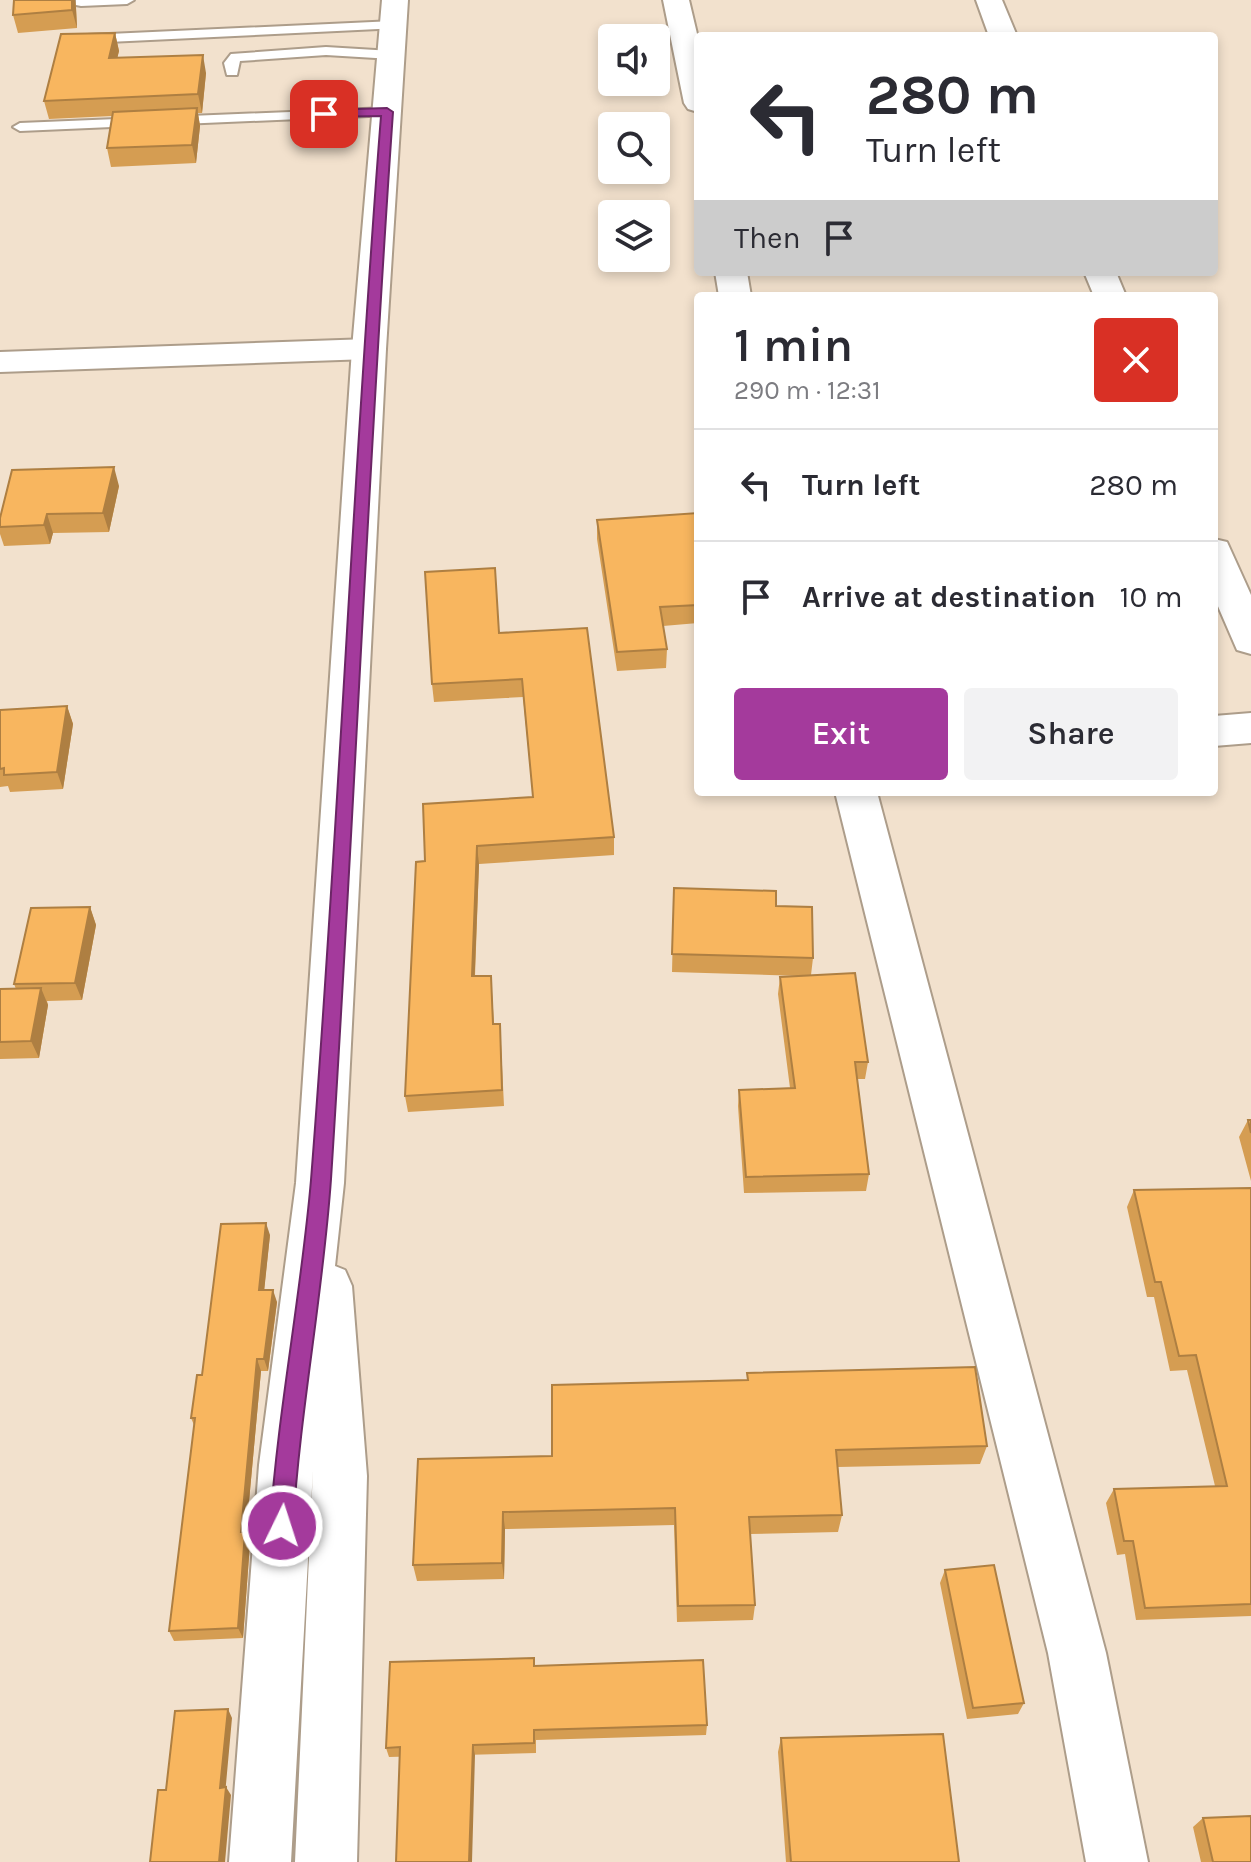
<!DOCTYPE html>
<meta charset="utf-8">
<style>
:root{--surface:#fff;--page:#f2f2f3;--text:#2b2b33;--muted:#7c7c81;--line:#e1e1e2;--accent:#a43a9c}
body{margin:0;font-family:Karla,sans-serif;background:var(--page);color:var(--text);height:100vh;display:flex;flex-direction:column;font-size:30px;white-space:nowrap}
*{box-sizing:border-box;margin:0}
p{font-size:26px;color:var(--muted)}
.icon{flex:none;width:44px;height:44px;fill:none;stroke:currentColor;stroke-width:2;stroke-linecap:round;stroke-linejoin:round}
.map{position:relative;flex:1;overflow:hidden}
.sheet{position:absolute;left:694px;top:292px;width:524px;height:504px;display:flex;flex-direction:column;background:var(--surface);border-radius:8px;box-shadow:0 4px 12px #0003}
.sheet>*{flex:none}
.banner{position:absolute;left:694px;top:32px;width:524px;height:244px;border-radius:8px;box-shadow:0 4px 12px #0003;background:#fff;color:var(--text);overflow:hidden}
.fabs{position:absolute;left:598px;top:24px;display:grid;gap:16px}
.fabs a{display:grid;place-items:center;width:72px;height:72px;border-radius:8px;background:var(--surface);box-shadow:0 4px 12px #0003;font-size:40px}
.pin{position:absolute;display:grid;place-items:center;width:68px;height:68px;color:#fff;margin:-34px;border-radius:16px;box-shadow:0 4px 12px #0006}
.me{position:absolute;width:88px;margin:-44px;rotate:4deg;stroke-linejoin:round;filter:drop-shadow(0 0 6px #0008)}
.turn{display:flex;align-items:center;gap:28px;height:168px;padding:0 40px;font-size:36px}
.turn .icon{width:104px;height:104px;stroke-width:2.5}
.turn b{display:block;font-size:56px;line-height:68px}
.then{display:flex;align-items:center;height:76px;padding:0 40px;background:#0003;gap:16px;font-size:30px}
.round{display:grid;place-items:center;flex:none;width:84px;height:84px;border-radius:8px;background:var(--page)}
.summary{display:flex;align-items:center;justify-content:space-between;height:136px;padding:0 40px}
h1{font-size:48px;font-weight:600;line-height:60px}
.cta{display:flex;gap:16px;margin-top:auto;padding:16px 40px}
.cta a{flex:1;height:92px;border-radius:8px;background:var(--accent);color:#fff;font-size:32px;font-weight:600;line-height:92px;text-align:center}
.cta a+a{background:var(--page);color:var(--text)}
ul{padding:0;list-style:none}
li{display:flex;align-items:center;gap:24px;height:112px;padding:0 40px;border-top:2px solid var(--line)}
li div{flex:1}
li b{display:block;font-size:30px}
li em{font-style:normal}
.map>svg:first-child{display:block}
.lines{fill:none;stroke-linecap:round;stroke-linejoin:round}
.lane-casing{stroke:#ad9d8a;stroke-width:4}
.street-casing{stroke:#ad9d8a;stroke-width:4}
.secondary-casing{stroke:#ad9d8a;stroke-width:4}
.lane{fill:#fff;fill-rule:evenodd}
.street{fill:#fff;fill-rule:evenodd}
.secondary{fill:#fff;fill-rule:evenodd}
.wall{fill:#d59d52}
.shaded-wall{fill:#ae7f42}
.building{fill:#f8b65f;stroke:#ae7f42;stroke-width:2}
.route{fill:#a43a9c;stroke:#6b2665;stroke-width:2}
</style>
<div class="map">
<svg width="1251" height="1862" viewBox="0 0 1251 1862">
<rect width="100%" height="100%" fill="#f2e1cd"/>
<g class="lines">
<g class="lane-casing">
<path id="lane" d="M 76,0 L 134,0 L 127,4 L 81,6 L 76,5 Z
M 394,21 L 401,25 L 399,28 L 87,43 L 80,39 L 87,35 Z
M 326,47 L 392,51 L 399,55 L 392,59 L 326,55 L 240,61 L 237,75 L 227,75 L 224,63 L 231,54 Z
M 387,108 L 394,112 L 392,115 L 20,131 L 13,127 L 20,123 Z"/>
</g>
<g class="street-casing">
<path id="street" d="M 663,0 L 689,0 L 698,38 L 698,112 L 688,109 L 684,103 Z
M 976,0 L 1002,0 L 1017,36 L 989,36 Z
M 715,272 L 747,272 L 751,296 L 719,296 Z
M 1084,272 L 1116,272 L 1126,296 L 1094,296 Z
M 369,339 L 381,342 L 386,349 L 381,356 L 369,359 L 0,372 L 0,352 Z
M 1214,539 L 1227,542 L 1251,595 L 1251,654 L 1237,650 L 1214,597 Z
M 1251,713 L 1251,743 L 1214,746 L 1214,716 Z
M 835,792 L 877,792 L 1106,1653 L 1148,1862 L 1086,1862 L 1048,1653 Z"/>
</g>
<g class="secondary-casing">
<path id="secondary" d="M 382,0 L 408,0 L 386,349 L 344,1183 L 335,1266 L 345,1270 L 352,1286 L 367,1476 L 357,1862 L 295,1862 L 313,1470 L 291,1862 L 229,1862 L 259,1465 L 296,1183 L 352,349 Z"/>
</g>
<use href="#lane" class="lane"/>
<use href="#street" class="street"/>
<use href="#secondary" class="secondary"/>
</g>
<path class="wall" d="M 14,0 L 75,0 L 76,8 L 77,28 L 18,33 L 13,15 Z
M 115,33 L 119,51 L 117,58 L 206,73 L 202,113 L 198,113 L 200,126 L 196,163 L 111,167 L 107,148 L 112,116 L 49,119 L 44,101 Z
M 119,486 L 109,532 L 53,533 L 50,544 L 4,546 L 0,534 L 0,518 Z
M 698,513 L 698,623 L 663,626 L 667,649 L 666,668 L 617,671 L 597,539 L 597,520 Z
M 500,633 L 614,837 L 614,855 L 479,864 L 475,976 L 492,993 L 494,1024 L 500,1024 L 504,1106 L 408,1112 L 405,1096 L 425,861 L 533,797 L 523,697 L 434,702 L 432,684 Z
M 67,706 L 73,724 L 63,789 L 10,792 L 8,786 L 0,787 L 0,710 Z
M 674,888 L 813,958 L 811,975 L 868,1062 L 865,1079 L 857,1079 L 869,1174 L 866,1191 L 744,1193 L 738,1106 L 739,1090 L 790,1088 L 778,994 L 780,977 L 801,976 L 672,972 Z
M 90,907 L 96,925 L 82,1000 L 47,1001 L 48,1005 L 39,1058 L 0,1059 L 0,989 L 16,989 L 14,984 Z
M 1248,1120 L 1251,1120 L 1251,1181 L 1239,1137 Z
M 1251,1188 L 1251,1616 L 1136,1620 L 1125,1554 L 1117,1555 L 1106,1503 L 1114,1489 L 1215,1486 L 1187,1370 L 1170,1371 L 1154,1297 L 1147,1297 L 1127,1207 L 1134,1190 Z
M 270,1235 L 264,1290 L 277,1302 L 268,1371 L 261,1371 L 246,1534 L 250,1543 L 243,1638 L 174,1641 L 169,1631 L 194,1425 L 191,1418 L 202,1375 Z
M 747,1373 L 987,1446 L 980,1464 L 838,1467 L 842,1515 L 838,1532 L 750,1534 L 755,1605 L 753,1620 L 677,1622 L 674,1525 L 505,1529 L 504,1579 L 417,1581 L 413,1565 L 552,1456 L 747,1380 Z
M 945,1570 L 1024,1703 L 1018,1714 L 967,1719 L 940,1583 Z
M 534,1658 L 535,1666 L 707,1725 L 706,1735 L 536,1740 L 536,1753 L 389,1757 L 386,1748 Z
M 781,1738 L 959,1862 L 786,1862 L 778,1752 Z
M 1203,1818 L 1251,1862 L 1201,1862 L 1193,1827 Z"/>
<path class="shaded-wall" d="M 72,0 L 75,0 L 76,8 L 77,28 L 72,10 Z
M 115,33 L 119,51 L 113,76 L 109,58 Z
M 203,55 L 206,73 L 202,113 L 198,94 Z
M 197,108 L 200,126 L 196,163 L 192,145 Z
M 114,467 L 119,486 L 109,532 L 103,513 Z
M 47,514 L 53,533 L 50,544 L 44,525 Z
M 67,706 L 73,724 L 63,789 L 57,772 Z
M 477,846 L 479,864 L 474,993 L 472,976 Z
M 90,907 L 96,925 L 82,1000 L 75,983 Z
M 41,988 L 48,1005 L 39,1058 L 31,1041 Z
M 266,1223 L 270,1235 L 263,1302 L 259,1290 Z
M 273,1290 L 277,1302 L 268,1371 L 264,1359 Z
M 257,1359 L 261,1371 L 246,1534 L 250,1543 L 243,1638 L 238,1628 L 241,1532 Z
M 503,1512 L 505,1529 L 504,1579 L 502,1563 Z
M 228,1709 L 232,1718 L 225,1795 L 220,1788 Z
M 473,1745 L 475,1755 L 472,1862 L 469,1862 Z
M 226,1787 L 231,1795 L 225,1862 L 219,1862 Z"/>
<path class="building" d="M 14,0 L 72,0 L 72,10 L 13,15 Z
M 115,33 L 109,58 L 203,55 L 198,94 L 44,101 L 61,34 Z
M 197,108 L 192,145 L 107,148 L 113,112 Z
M 114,467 L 103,513 L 47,514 L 44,525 L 0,527 L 0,518 L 12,470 Z
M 698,513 L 698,605 L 660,607 L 667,649 L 617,652 L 597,520 Z
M 495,568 L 499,633 L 587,628 L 614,837 L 477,846 L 472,976 L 491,976 L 493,1024 L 500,1024 L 502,1090 L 405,1096 L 416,862 L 425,861 L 423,804 L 533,797 L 522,679 L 432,684 L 425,572 Z
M 67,706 L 57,772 L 4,775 L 4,768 L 0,769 L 0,710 Z
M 674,888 L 776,891 L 776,906 L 812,907 L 813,958 L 672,954 Z
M 90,907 L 75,983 L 14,984 L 31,908 Z
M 855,973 L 868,1062 L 855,1062 L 869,1174 L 746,1177 L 739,1090 L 795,1088 L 780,977 Z
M 41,988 L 31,1041 L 0,1042 L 0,989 Z
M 1248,1120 L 1251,1120 L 1251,1133 Z
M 1251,1188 L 1251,1604 L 1145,1608 L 1133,1541 L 1124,1541 L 1114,1489 L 1227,1486 L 1196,1355 L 1179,1356 L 1161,1282 L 1155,1282 L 1134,1190 Z
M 266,1223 L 259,1290 L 273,1290 L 264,1359 L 257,1359 L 241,1532 L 245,1532 L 238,1628 L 169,1631 L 195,1418 L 191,1418 L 197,1375 L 202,1375 L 221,1224 Z
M 975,1367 L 987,1446 L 836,1450 L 842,1515 L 749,1517 L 755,1605 L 678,1606 L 675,1508 L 503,1512 L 502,1563 L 413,1565 L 418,1459 L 552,1456 L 552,1385 L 748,1380 L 747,1373 Z
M 994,1565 L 1024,1703 L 973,1708 L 945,1570 Z
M 534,1658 L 534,1666 L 703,1660 L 707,1725 L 534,1730 L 534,1743 L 473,1745 L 469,1862 L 396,1862 L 400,1747 L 386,1748 L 390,1662 Z
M 228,1709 L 220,1788 L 226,1787 L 219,1862 L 150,1862 L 158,1790 L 166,1790 L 175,1711 Z
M 943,1734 L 959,1862 L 791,1862 L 781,1738 Z
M 1251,1816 L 1251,1862 L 1213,1862 L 1203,1818 Z"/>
<path class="route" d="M 387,108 L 393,112 C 368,467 354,823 331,1179 C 323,1295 300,1410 293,1526 L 290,1534 L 282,1537 L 274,1534 L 270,1526 C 278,1410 301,1296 311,1180 C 339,826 353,470 381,116 L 324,117 L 318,114 L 324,110 Z"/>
</svg>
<div class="fabs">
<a><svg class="icon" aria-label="sound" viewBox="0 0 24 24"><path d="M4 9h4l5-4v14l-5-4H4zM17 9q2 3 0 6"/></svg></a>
<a><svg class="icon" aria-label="search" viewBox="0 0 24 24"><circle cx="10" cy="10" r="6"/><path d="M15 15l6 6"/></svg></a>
<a><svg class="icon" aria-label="layers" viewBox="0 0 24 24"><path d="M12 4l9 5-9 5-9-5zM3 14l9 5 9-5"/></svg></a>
</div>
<div class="pin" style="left:324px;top:114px;background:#d93025"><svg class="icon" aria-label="arrive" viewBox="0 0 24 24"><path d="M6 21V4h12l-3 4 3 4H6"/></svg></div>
<svg class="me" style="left:282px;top:1526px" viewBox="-20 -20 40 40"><circle r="17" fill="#a43a9c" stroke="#fff" stroke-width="3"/><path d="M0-11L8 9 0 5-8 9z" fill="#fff"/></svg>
<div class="banner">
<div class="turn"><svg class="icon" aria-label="left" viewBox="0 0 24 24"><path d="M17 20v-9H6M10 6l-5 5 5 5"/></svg><div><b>280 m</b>Turn left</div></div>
<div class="then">Then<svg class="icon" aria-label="arrive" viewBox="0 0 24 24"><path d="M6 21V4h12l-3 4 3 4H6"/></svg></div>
</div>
<section class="sheet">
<div class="summary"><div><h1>1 min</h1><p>290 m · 12:31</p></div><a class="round" style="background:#d93025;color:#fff"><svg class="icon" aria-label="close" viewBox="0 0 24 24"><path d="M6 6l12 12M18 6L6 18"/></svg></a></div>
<ul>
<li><svg class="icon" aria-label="left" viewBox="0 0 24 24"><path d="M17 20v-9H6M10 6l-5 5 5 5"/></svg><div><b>Turn left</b></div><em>280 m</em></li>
<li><svg class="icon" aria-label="arrive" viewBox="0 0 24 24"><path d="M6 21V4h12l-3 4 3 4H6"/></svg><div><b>Arrive at destination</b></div><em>10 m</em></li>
</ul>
<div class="cta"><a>Exit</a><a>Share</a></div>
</section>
</div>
